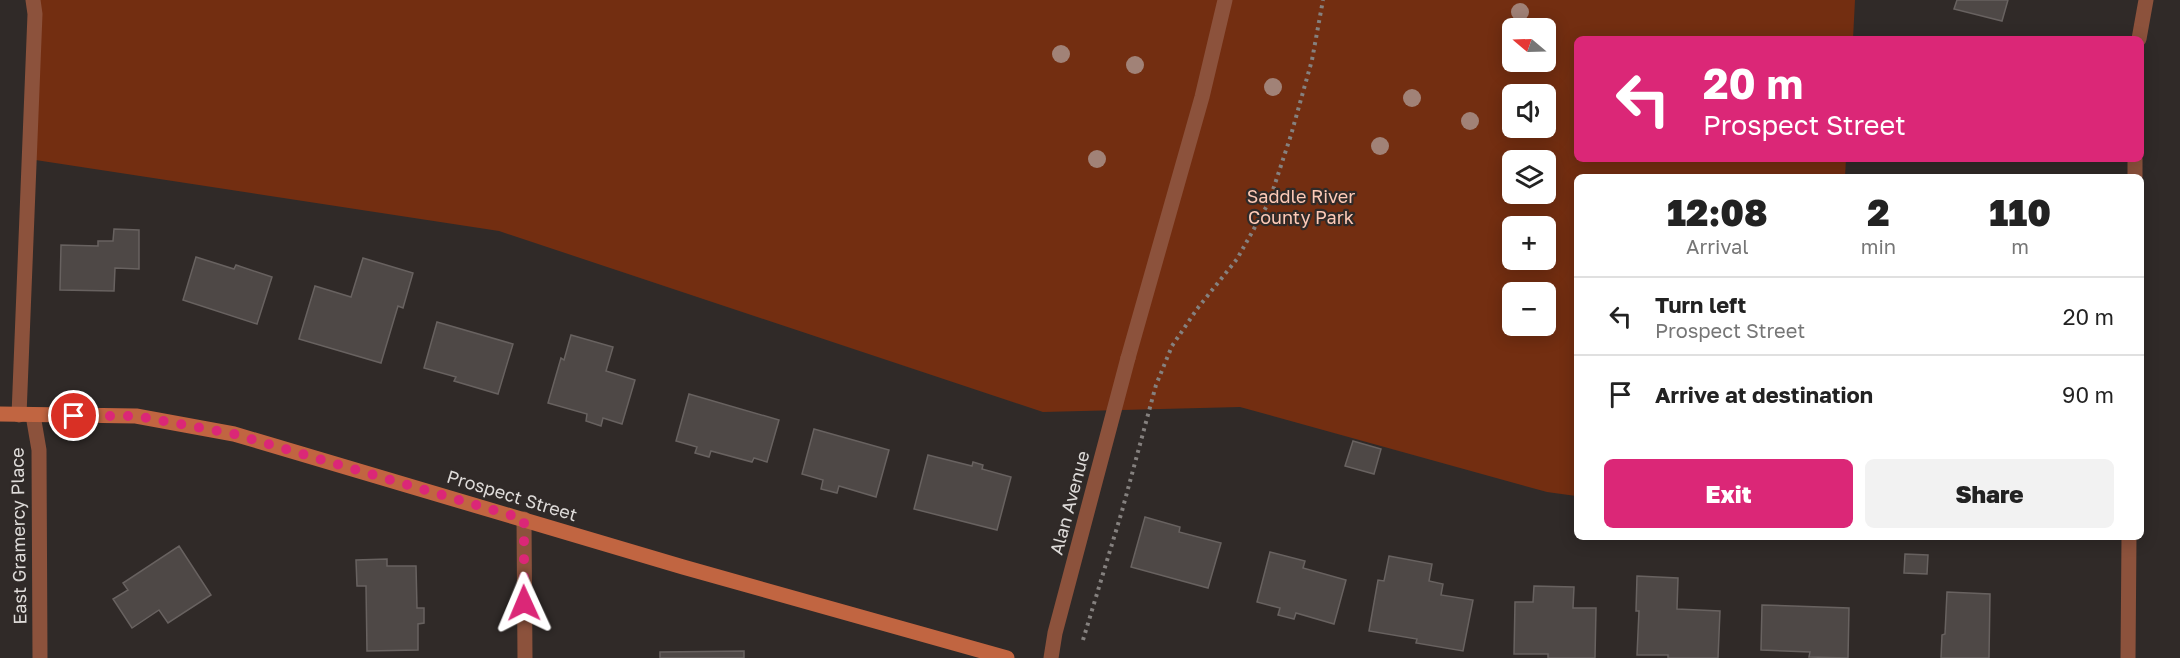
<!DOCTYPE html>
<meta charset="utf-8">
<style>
:root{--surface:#fff;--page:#f2f2f2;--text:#222;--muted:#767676;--line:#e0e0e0;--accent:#db2777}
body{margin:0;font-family:"Golos Text",sans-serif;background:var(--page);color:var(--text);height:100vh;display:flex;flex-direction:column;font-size:22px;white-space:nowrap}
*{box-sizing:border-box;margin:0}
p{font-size:20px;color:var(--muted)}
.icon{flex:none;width:33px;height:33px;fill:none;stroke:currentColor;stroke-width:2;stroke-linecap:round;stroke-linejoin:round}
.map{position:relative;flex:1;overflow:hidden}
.sheet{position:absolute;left:1574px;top:174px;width:570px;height:366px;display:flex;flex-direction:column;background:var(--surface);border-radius:9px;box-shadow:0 3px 15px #0003}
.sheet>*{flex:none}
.top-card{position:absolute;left:1574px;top:36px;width:570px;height:126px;border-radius:9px;box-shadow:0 3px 15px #0003;background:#db2777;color:#fff;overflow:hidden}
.needle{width:39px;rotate:289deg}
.controls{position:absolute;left:1502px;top:18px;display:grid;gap:12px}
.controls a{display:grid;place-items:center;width:54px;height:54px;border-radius:9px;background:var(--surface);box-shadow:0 3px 15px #0003;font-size:30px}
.pin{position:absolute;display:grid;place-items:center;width:51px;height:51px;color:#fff;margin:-26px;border:3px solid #fff;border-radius:50%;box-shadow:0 2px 6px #0007}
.me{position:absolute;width:66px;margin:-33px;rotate:359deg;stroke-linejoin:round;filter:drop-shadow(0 0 4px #0008)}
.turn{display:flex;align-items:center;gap:21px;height:126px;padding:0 30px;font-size:27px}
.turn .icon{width:78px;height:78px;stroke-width:2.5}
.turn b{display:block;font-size:42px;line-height:51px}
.eta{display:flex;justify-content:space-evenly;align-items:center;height:102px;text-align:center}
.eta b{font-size:36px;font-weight:800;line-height:42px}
.action{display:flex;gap:12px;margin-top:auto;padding:12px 30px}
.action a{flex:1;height:69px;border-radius:9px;background:var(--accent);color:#fff;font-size:24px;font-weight:800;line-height:69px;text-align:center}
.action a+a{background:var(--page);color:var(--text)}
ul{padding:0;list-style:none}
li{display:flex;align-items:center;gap:18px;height:78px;padding:0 30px;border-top:2px solid var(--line)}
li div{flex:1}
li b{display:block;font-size:22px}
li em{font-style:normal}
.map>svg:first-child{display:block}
.green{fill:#732e11;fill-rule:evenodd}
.building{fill:#4e4846;stroke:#686260;stroke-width:1.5}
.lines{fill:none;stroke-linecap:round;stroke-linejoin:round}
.path{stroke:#85817f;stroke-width:4;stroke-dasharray:3 4.5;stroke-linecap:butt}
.lane{stroke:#8c523c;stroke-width:15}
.street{stroke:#8c523c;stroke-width:15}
.secondary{stroke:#c16541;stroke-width:15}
.tree{fill:#a18277}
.route{stroke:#db2777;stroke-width:10;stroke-dasharray:0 18}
.labels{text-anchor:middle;stroke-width:4.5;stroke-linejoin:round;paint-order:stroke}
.park-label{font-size:18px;fill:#fdcab7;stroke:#302a28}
.street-label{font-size:18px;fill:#dedbd9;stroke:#302a28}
</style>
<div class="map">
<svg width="2180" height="658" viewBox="0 0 2180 658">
<rect width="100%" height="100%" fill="#302a28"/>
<path class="green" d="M 33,0 L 1855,0 L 1853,39 L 1576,39 L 1576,159 L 1846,159 L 1845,177 L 1576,177 L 1576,496 L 1547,492 L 1240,407 L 1043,412 L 499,231 L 29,159 ZM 1512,28 L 1545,28 L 1545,62 L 1512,62 ZM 1512,94 L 1545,94 L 1545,128 L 1512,128 ZM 1512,160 L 1545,160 L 1545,194 L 1512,194 ZM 1512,226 L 1545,226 L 1545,260 L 1512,260 ZM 1512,292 L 1545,292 L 1545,326 L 1512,326 Z"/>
<path class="building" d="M 1957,0 L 2008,0 L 2002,21 L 1954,9 Z
M 114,229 L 139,230 L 139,269 L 115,268 L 114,291 L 60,290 L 61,245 L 98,246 L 98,241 L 113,241 Z
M 196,257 L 234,269 L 236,265 L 272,277 L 257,324 L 183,300 Z
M 363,258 L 413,273 L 403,308 L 398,306 L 381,363 L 299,339 L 315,286 L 351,297 Z
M 437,322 L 513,344 L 498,394 L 454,381 L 456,377 L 424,368 Z
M 571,335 L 613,347 L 606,371 L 635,380 L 622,424 L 603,418 L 601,426 L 586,421 L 587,414 L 548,403 L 561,358 L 564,360 Z
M 689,394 L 779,420 L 767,462 L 754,458 L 752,462 L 711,451 L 709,457 L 695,453 L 697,447 L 676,441 Z
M 814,429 L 889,450 L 876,497 L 839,486 L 837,493 L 821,489 L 823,480 L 802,474 Z
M 1353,441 L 1381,449 L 1374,474 L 1345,466 Z
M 928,455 L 972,466 L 973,462 L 983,465 L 982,469 L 1011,477 L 997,530 L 914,509 Z
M 1145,517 L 1180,527 L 1179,532 L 1221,543 L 1208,588 L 1131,567 Z
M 179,546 L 211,595 L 168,623 L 159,610 L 132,628 L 113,599 L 128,590 L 123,583 Z
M 1270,552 L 1305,561 L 1303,568 L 1346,580 L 1334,624 L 1296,613 L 1294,619 L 1278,615 L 1280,608 L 1257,602 Z
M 1905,554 L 1928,555 L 1927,574 L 1904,573 Z
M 1389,556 L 1432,564 L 1429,581 L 1443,584 L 1441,595 L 1473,600 L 1463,651 L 1416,643 L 1417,639 L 1369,631 L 1378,580 L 1384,581 Z
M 387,559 L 387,566 L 416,566 L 417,608 L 424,608 L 424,623 L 418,624 L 418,650 L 367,651 L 366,586 L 357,586 L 356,560 Z
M 1637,576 L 1678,578 L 1677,609 L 1720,611 L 1718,658 L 1668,658 L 1668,655 L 1637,655 L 1639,611 L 1636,611 Z
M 1534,586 L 1574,587 L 1573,608 L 1596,608 L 1595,658 L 1548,658 L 1548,654 L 1514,654 L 1515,602 L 1533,602 Z
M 1947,592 L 1990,594 L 1989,658 L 1941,658 L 1942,635 L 1945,634 Z
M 1762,605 L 1849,608 L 1848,658 L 1809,657 L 1810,652 L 1761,650 Z
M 744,651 L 744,658 L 660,658 L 660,652 Z"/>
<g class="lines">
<path class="path" d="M 1083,640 L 1122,511 L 1156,385 L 1172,346 L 1197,309 L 1237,259 L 1269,202 L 1291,135 L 1312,60 L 1323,0"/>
<path class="lane" d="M 1128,358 L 1202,97 L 1225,0
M 19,415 L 35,14 L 33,0"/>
<path class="street" d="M 2139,39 L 2146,0
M 2135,177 L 2135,159
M 33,415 L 39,450 L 40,658
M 524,519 L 525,658
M 1051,658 L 1055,633 L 1128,358
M 2128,658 L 2129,537"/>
<path class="secondary" d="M 0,414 L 136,416 L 234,434 L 683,567 L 1007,658"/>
</g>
<g class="tree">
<circle cx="1520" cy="12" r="9"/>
<circle cx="1061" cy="54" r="9"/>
<circle cx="1135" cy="65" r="9"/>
<circle cx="1273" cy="87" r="9"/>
<circle cx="1412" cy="98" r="9"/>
<circle cx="1470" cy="121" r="9"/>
<circle cx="1380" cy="146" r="9"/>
<circle cx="1097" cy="159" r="9"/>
</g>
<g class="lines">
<path class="route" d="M 74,416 L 136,416 L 234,434 L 524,519 L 524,603"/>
</g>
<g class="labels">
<g class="park-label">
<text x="1301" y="203">Saddle River<tspan x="1301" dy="21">County Park</tspan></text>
</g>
<g class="street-label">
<text transform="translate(512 496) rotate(17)" y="6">Prospect Street</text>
<text transform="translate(1070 503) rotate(-75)" y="6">Alan Avenue</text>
<text transform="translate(19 536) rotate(-91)" y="6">East Gramercy Place</text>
</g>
</g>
</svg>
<div class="controls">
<a><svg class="needle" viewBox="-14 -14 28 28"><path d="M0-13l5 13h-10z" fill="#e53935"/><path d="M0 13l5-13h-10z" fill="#767676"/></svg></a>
<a><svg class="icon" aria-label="sound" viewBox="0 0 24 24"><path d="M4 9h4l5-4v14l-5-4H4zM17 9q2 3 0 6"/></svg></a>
<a><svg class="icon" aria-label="layers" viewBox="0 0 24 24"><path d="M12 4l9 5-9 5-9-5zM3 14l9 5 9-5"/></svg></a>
<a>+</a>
<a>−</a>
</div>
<div class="pin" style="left:74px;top:416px;background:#d93025"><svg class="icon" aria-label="arrive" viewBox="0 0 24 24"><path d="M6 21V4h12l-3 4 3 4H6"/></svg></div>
<svg class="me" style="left:524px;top:603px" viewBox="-20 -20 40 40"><path d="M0-17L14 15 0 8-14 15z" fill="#db2777" stroke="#fff" stroke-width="4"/></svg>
<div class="top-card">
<div class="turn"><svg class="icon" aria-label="left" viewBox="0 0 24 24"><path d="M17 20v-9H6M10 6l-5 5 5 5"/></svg><div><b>20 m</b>Prospect Street</div></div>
</div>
<section class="sheet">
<div class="eta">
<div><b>12:08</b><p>Arrival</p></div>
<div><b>2</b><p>min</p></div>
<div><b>110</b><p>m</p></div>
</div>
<ul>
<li><svg class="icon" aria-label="left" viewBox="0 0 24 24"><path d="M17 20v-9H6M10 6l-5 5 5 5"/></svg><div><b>Turn left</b><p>Prospect Street</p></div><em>20 m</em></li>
<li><svg class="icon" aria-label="arrive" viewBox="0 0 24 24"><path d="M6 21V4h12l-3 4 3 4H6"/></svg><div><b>Arrive at destination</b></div><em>90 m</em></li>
</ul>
<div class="action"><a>Exit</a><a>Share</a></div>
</section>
</div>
